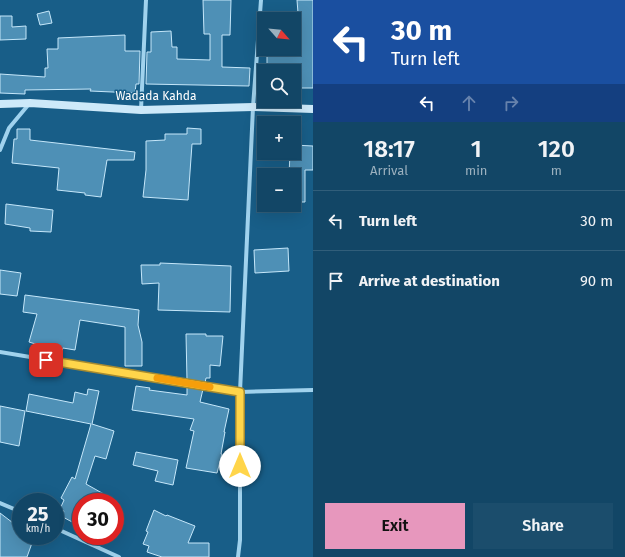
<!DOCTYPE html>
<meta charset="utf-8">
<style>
:root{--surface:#124666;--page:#1b4d6c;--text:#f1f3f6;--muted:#9cb1bf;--line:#315e7a;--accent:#e797bd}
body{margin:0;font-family:"Fira Sans",sans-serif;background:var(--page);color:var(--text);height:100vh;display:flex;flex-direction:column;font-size:15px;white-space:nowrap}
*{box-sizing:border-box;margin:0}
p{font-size:13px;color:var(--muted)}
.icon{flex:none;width:22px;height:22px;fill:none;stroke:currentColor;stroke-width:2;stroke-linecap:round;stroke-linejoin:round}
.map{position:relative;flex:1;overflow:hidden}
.details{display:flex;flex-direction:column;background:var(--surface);width:312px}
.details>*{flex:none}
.guide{background:#1a4fa0;color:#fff;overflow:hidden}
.needle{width:26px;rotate:117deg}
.buttons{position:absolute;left:257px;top:12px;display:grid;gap:8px}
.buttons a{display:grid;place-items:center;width:44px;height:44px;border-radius:0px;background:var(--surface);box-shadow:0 4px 16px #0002,0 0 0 1px var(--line);font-size:20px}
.speed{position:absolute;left:12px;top:493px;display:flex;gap:8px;font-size:20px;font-weight:700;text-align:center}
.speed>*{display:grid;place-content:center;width:52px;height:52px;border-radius:50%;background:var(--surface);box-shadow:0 4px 16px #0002,0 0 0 1px var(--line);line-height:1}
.speed small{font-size:10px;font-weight:400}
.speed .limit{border:6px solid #d22;background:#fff;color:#111}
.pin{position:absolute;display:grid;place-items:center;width:34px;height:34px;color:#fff;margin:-17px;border-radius:8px;box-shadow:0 2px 6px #0006}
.me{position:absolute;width:44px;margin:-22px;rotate:0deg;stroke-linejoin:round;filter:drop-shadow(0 0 3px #0008)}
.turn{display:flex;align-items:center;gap:14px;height:84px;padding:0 12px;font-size:18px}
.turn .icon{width:52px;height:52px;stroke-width:2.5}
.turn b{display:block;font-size:28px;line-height:34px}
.lanes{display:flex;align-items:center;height:38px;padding:0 12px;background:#0003;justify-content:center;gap:20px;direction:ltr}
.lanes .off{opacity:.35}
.eta{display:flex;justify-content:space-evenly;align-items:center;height:68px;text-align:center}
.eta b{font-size:24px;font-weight:600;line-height:28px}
.primary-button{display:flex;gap:8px;margin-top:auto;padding:8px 12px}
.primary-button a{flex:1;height:46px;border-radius:0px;background:var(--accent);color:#111;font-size:16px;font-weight:600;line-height:46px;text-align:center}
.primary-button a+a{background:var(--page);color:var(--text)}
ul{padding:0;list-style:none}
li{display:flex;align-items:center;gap:12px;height:60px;padding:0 12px;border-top:1px solid var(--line)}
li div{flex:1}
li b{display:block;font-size:15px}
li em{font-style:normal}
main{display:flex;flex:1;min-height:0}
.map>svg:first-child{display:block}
.building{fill:#4e90b6;stroke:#c5e7fa}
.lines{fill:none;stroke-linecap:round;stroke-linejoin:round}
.street{stroke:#a0d2ed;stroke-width:4}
.secondary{stroke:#cde9f9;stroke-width:8}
.route-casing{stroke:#a68a30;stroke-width:10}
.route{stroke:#ffd54a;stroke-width:7}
.slow{stroke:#f59e0b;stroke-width:7}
.labels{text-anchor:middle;stroke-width:3;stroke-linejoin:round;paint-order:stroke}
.street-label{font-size:12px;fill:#fff;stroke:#185e88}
</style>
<main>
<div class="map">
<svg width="313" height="557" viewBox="0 0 313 557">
<rect width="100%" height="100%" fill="#185e88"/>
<path class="building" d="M 203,0 L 231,0 L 230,35 L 222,35 L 222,67 L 250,68 L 249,86 L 146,84 L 147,52 L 151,52 L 151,32 L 171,31 L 172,47 L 177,47 L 177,59 L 210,60 L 210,34 L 204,34 Z
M 297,0 L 313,0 L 313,88 L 294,88 L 294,71 L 267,71 L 267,50 L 294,49 L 294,13 L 298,13 Z
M 49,11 L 52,23 L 40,25 L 37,14 Z
M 0,16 L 12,16 L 12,27 L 26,26 L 26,39 L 0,40 Z
M 125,35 L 125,51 L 140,51 L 139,84 L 136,84 L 135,93 L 90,91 L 91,89 L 25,90 L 25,94 L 0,93 L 0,74 L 45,77 L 45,68 L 48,68 L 47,49 L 58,49 L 58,38 Z
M 187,128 L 201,129 L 201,144 L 192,144 L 188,200 L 143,197 L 146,170 L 146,141 L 165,140 L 165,134 L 187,134 Z
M 17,129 L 30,129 L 30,140 L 135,152 L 134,160 L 107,160 L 101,197 L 85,195 L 85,193 L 57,190 L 59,168 L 12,163 L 14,139 L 17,139 Z
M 294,145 L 313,146 L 313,170 L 305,170 L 305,202 L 294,202 L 294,175 L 289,175 L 290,153 L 294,153 Z
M 6,204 L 53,210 L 51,232 L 30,231 L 30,228 L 5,224 Z
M 288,248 L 289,271 L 255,273 L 254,250 Z
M 160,263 L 231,266 L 230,312 L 158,310 L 159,283 L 142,284 L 141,265 L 160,265 Z
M 0,270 L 21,273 L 17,296 L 0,294 Z
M 25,295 L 139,310 L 138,325 L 142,342 L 142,366 L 125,366 L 125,327 L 80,320 L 75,350 L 63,348 L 61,354 L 42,348 L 42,346 L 29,342 L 37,314 L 23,312 Z
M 186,334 L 206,334 L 206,336 L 223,336 L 220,366 L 210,365 L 210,378 L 206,378 L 205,383 L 187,380 Z
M 136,386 L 150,388 L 149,390 L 187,395 L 187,387 L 203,389 L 200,402 L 229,409 L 224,432 L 225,432 L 221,454 L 222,454 L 217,473 L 186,468 L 194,431 L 190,430 L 194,419 L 132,410 Z
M 88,389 L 99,391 L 92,424 L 114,431 L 106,459 L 95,456 L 86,484 L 118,502 L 81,502 L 81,508 L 74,523 L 61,516 L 64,511 L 60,509 L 64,500 L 61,498 L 72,477 L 75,479 L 91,424 L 26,411 L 29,394 L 73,403 L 75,392 L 87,395 Z
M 0,406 L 25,411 L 19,446 L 0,442 Z
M 136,452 L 178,460 L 173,485 L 155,481 L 158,471 L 133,465 Z
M 154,510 L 166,516 L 167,515 L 195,526 L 188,543 L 209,543 L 209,557 L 162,557 L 147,552 L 149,546 L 143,544 L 148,532 L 146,531 Z
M 0,513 L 17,526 L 21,527 L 21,536 L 24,536 L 23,539 L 32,543 L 27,557 L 0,557 Z"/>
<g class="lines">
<path class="street" d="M 141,110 L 146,0
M 0,150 L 9,128 L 29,104
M 0,352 L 240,392 L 313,390
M 0,503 L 21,512
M 55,528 L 119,557
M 238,557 L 240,540 L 240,392 L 253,107 L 261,0"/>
<path class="secondary" d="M 0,104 L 30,103 L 141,110 L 253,107 L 313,109"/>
</g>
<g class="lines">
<g class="route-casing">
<path id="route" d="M 46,360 L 240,392 L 240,466"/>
</g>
<use href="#route" class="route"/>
<path class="slow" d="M 157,378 L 210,387"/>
</g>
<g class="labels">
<g class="street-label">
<text x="156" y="100">Wadada Kahda</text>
</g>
</g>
</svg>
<div class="buttons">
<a><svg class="needle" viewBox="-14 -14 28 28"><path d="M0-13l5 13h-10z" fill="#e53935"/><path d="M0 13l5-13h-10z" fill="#9cb1bf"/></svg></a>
<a><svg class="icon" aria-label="search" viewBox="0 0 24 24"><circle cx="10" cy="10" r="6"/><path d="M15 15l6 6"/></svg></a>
<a>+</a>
<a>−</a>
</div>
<div class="speed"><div>25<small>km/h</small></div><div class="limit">30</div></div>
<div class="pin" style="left:46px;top:360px;background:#d93025"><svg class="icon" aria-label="arrive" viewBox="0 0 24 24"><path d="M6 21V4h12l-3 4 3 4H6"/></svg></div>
<svg class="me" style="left:240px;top:466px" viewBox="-20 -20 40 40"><circle r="19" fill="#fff"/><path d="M0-13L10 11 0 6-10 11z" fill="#ffd54a"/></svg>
</div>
<section class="details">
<div class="guide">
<div class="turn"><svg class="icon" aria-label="left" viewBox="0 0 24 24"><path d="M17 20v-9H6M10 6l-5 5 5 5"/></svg><div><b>30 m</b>Turn left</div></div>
<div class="lanes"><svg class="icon" aria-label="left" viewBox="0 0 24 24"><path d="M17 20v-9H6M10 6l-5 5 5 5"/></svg><svg class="icon off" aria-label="ahead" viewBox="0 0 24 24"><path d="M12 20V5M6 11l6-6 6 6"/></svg><svg class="icon off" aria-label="right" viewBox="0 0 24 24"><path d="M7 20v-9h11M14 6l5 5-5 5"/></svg></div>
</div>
<div class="eta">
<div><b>18:17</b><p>Arrival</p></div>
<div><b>1</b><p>min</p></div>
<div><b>120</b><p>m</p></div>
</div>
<ul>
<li><svg class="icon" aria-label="left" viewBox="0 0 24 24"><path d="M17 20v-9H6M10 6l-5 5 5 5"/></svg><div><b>Turn left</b></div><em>30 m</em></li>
<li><svg class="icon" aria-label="arrive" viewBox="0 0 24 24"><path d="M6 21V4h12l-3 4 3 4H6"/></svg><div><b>Arrive at destination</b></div><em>90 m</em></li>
</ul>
<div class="primary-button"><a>Exit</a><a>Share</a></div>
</section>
</main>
